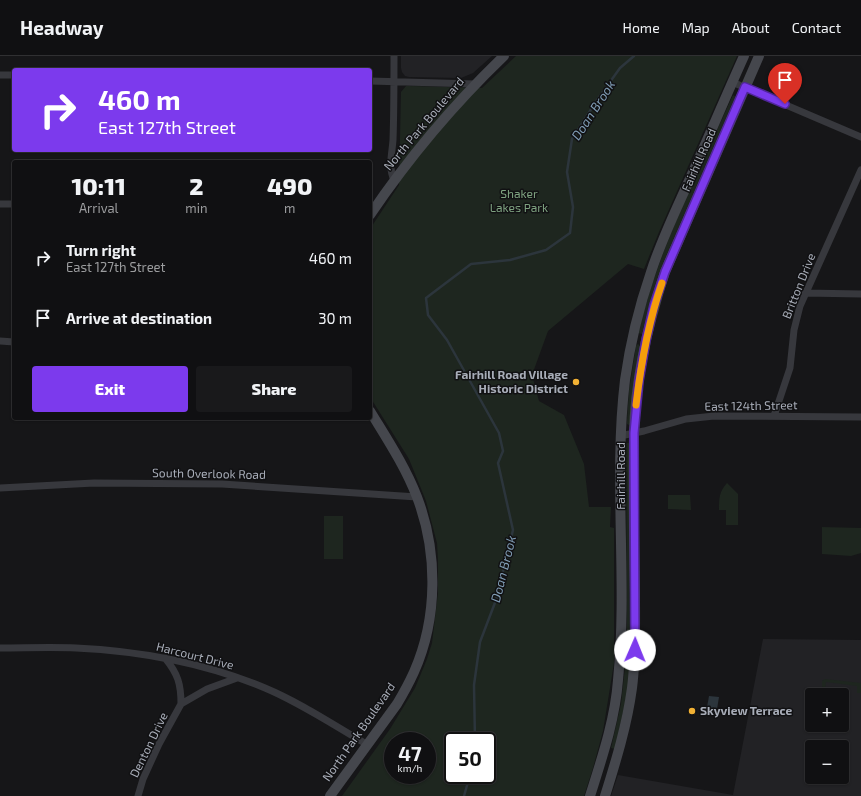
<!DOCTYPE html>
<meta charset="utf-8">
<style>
:root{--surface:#101012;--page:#19191b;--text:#f1f3f6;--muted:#9c9d9f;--line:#303032;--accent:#7c3aed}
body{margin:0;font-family:"Exo 2",sans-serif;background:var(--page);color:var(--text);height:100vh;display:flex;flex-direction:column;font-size:15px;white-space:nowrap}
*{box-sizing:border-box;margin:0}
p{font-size:13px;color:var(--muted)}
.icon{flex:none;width:22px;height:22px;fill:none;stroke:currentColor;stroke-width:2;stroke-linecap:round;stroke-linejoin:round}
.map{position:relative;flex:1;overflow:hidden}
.drawer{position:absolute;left:12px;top:104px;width:360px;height:260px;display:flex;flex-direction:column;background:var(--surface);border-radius:4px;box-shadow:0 1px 3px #0004,0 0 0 1px var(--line)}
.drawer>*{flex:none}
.banner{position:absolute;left:12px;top:12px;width:360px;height:84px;border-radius:4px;box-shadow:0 1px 3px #0004,0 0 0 1px var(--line);background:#7c3aed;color:#fff;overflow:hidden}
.tools{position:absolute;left:805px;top:632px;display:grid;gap:8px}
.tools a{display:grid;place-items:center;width:44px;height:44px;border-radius:4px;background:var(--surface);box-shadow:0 1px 3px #0004,0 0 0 1px var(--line);font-size:20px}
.speed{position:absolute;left:384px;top:676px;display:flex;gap:8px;font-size:20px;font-weight:700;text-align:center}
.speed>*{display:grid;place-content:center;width:52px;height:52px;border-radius:50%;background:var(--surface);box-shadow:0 1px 3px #0004,0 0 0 1px var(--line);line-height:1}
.speed small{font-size:10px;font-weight:400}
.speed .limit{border:2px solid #111;border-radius:6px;background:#fff;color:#111}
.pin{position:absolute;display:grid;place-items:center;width:34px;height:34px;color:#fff;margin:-41px -17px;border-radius:50% 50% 50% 0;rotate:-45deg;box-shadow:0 0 4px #0007}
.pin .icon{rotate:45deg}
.me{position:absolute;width:44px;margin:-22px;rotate:1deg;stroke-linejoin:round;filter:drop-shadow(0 0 3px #0008)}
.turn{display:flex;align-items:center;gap:14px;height:84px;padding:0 20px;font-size:18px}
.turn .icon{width:52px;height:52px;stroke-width:2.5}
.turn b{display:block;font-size:28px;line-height:34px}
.eta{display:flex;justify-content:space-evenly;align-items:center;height:68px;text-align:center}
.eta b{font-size:24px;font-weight:800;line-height:28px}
.action{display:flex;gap:8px;margin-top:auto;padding:8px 20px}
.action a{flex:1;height:46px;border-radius:4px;background:var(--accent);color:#fff;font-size:16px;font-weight:800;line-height:46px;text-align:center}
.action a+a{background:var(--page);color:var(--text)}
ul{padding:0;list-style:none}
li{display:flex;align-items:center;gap:12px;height:60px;padding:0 20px}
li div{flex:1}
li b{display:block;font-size:15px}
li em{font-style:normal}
header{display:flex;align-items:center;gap:24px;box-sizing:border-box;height:56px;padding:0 20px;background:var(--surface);border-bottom:1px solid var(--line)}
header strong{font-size:19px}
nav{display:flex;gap:22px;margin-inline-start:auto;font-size:14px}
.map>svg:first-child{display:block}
.built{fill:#222225;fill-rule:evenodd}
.green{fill:#1e261f;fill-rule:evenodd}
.water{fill:#2c353c}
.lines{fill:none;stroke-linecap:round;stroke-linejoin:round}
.stream{stroke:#2c353c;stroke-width:2.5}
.street{stroke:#37383d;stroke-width:7}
.secondary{stroke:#45474d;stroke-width:10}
.route-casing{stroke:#51269a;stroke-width:10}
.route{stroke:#7c3aed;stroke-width:7}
.slow{stroke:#f59e0b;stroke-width:7}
.poi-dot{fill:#f2b134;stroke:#111113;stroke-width:1.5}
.labels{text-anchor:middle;stroke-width:3;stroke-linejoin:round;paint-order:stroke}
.street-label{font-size:12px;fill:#a8adb8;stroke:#111113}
.park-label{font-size:12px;fill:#7fa381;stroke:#111113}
.poi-label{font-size:12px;font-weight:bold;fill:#a8adb8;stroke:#111113;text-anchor:end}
.water-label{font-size:13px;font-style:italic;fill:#7f9bb3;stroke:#111113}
</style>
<header>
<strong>Headway</strong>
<nav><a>Home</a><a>Map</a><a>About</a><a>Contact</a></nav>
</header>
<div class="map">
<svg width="861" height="740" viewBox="0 0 861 740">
<rect width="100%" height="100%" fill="#161618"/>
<path class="built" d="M 401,0 L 492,0 L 473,17 L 461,22 L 409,21 L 405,20 L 402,16 L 401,12 Z
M 763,583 L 861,584 L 861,740 L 611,740 L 618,719 L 733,739 ZM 812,639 L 842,639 L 842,669 L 812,669 ZM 812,691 L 842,691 L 842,721 L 812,721 Z"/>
<path class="green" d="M 516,0 L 737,0 L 659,176 L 644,213 L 628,208 L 548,275 L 532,319 L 539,345 L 564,359 L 584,408 L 589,451 L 611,451 L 610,471 L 614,472 L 614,607 L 603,675 L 593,712 L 584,740 L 342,740 L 390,673 L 415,632 L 427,603 L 432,587 L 438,537 L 438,504 L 437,487 L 426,445 L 409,403 L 370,341 L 370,173 L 399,129 L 401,36 L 406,30 L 410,30 L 482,32 ZM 393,685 L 427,685 L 427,719 L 393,719 ZM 453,685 L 487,685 L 487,719 L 453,719 Z
M 733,39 L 736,41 L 659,220 L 648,255 L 642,278 L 638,277 C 658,194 698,117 733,39 Z
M 638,288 L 640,290 L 631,367 L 629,369 L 627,368 L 627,365 L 629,334 L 636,290 Z
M 626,387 L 630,387 L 631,587 L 627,587 Z
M 727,427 L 738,438 L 738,469 L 726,469 L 726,454 L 719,454 C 719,442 719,436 727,427 Z
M 668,439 L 690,439 L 691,454 L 668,453 Z
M 324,460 L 343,460 L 343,503 L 324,503 Z
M 822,471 L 861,472 L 861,497 L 851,500 L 822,498 Z
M 626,602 L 630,602 L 628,633 L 615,693 L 611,692 L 621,648 Z
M 825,623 L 861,627 L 861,636 L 860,637 L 857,637 L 857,630 L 826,626 L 825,632 L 823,633 L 822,630 L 822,625 Z"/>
<path class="water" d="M 709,640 L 719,641 L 716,659 L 706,657 Z"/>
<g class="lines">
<path class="stream" d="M 475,685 L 474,629 L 480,586 L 496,544 L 513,474 L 498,407 L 503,395 L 499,377 L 447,284 L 428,259 L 426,242 L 471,208 L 510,204 L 546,194 L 570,177 L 573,151 L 567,116 L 572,83 L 597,44 L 620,12 L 634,0
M 464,740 L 470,719"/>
<path class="street" d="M 0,19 L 14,19
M 370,25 L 475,28
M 732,26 L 861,81
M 394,124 C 388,111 392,98 393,84 C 394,56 394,28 394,0
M 0,148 L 14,148
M 805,237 L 861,238
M 0,285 L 14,286
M 774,360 L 790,312 L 794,274 L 800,250 L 861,114
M 620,380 L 644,375 L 686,363 L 714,360 L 861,361
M 0,432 L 94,427 L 222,428 L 417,441
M 0,592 C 25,592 51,591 76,592 C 140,595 205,607 265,632 C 301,647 335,670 368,689
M 165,602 C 178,618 181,628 181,648
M 138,740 L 143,723 L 159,688 L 181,648 L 207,633 L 237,622"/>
<path class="secondary" d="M 370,159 C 410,100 453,49 504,0
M 330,740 L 397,648 C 403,638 409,627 414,616 C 438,562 438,496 417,441 C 405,410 387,383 370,355
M 590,740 C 602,702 615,664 618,624 C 628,525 613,424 625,324 C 630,288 639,251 651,216 C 661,185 675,156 688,127 C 707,85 725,42 744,0
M 605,740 C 616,705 627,669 632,632 C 636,601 635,569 635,538 C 634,485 633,431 634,378 C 635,322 648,268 665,216 L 759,0"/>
</g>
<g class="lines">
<g class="route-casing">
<path id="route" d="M 635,594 L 634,377 L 639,325 L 646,284 L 654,249 L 665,216 L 745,31 L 785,48"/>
</g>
<use href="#route" class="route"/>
<path class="slow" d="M 636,349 C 641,307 648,267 662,227"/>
</g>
<g class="poi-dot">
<circle cx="576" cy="326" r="4"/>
<circle cx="692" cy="655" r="4"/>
</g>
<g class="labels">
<g class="street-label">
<text transform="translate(424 68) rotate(-50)" y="4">North Park Boulevard</text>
<text transform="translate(699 104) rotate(-66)" y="4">Fairhill Road</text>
<text transform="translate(799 230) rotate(-68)" y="4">Britton Drive</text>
<text transform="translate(751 350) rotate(-1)" y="4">East 124th Street</text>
<text transform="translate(209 418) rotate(1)" y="4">South Overlook Road</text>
<text transform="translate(621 420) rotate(-90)" y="4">Fairhill Road</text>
<text transform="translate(195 600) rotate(14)" y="4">Harcourt Drive</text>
<text transform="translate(359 676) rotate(-55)" y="4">North Park Boulevard</text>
<text transform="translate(149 689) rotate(-64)" y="4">Denton Drive</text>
</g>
<g class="park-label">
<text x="519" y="142">Shaker<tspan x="519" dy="14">Lakes Park</tspan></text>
</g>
<g class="poi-label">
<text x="568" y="323">Fairhill Road Village<tspan x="568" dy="14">Historic District</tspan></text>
<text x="700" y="659" text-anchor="start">Skyview Terrace</text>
</g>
<g class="water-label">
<text transform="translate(593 54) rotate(-57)" y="5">Doan Brook</text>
<text transform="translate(503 513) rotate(-76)" y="5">Doan Brook</text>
</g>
</g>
</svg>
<div class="tools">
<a>+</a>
<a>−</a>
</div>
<div class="speed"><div>47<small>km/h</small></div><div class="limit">50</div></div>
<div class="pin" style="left:785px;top:48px;background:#d93025"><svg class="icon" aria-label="arrive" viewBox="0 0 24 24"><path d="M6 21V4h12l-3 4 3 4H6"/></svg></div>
<svg class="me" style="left:635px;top:594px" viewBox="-20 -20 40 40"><circle r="19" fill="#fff"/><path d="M0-13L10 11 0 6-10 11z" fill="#7c3aed"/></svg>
<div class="banner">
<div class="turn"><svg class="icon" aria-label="right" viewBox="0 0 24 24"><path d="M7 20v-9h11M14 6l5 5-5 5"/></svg><div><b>460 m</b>East 127th Street</div></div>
</div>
<section class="drawer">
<div class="eta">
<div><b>10:11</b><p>Arrival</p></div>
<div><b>2</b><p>min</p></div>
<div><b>490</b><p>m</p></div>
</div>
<ul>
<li><svg class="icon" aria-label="right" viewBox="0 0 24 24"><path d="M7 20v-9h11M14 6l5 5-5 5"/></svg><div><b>Turn right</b><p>East 127th Street</p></div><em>460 m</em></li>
<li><svg class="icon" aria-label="arrive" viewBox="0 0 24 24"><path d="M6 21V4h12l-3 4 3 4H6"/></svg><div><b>Arrive at destination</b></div><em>30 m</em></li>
</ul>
<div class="action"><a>Exit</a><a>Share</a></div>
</section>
</div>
